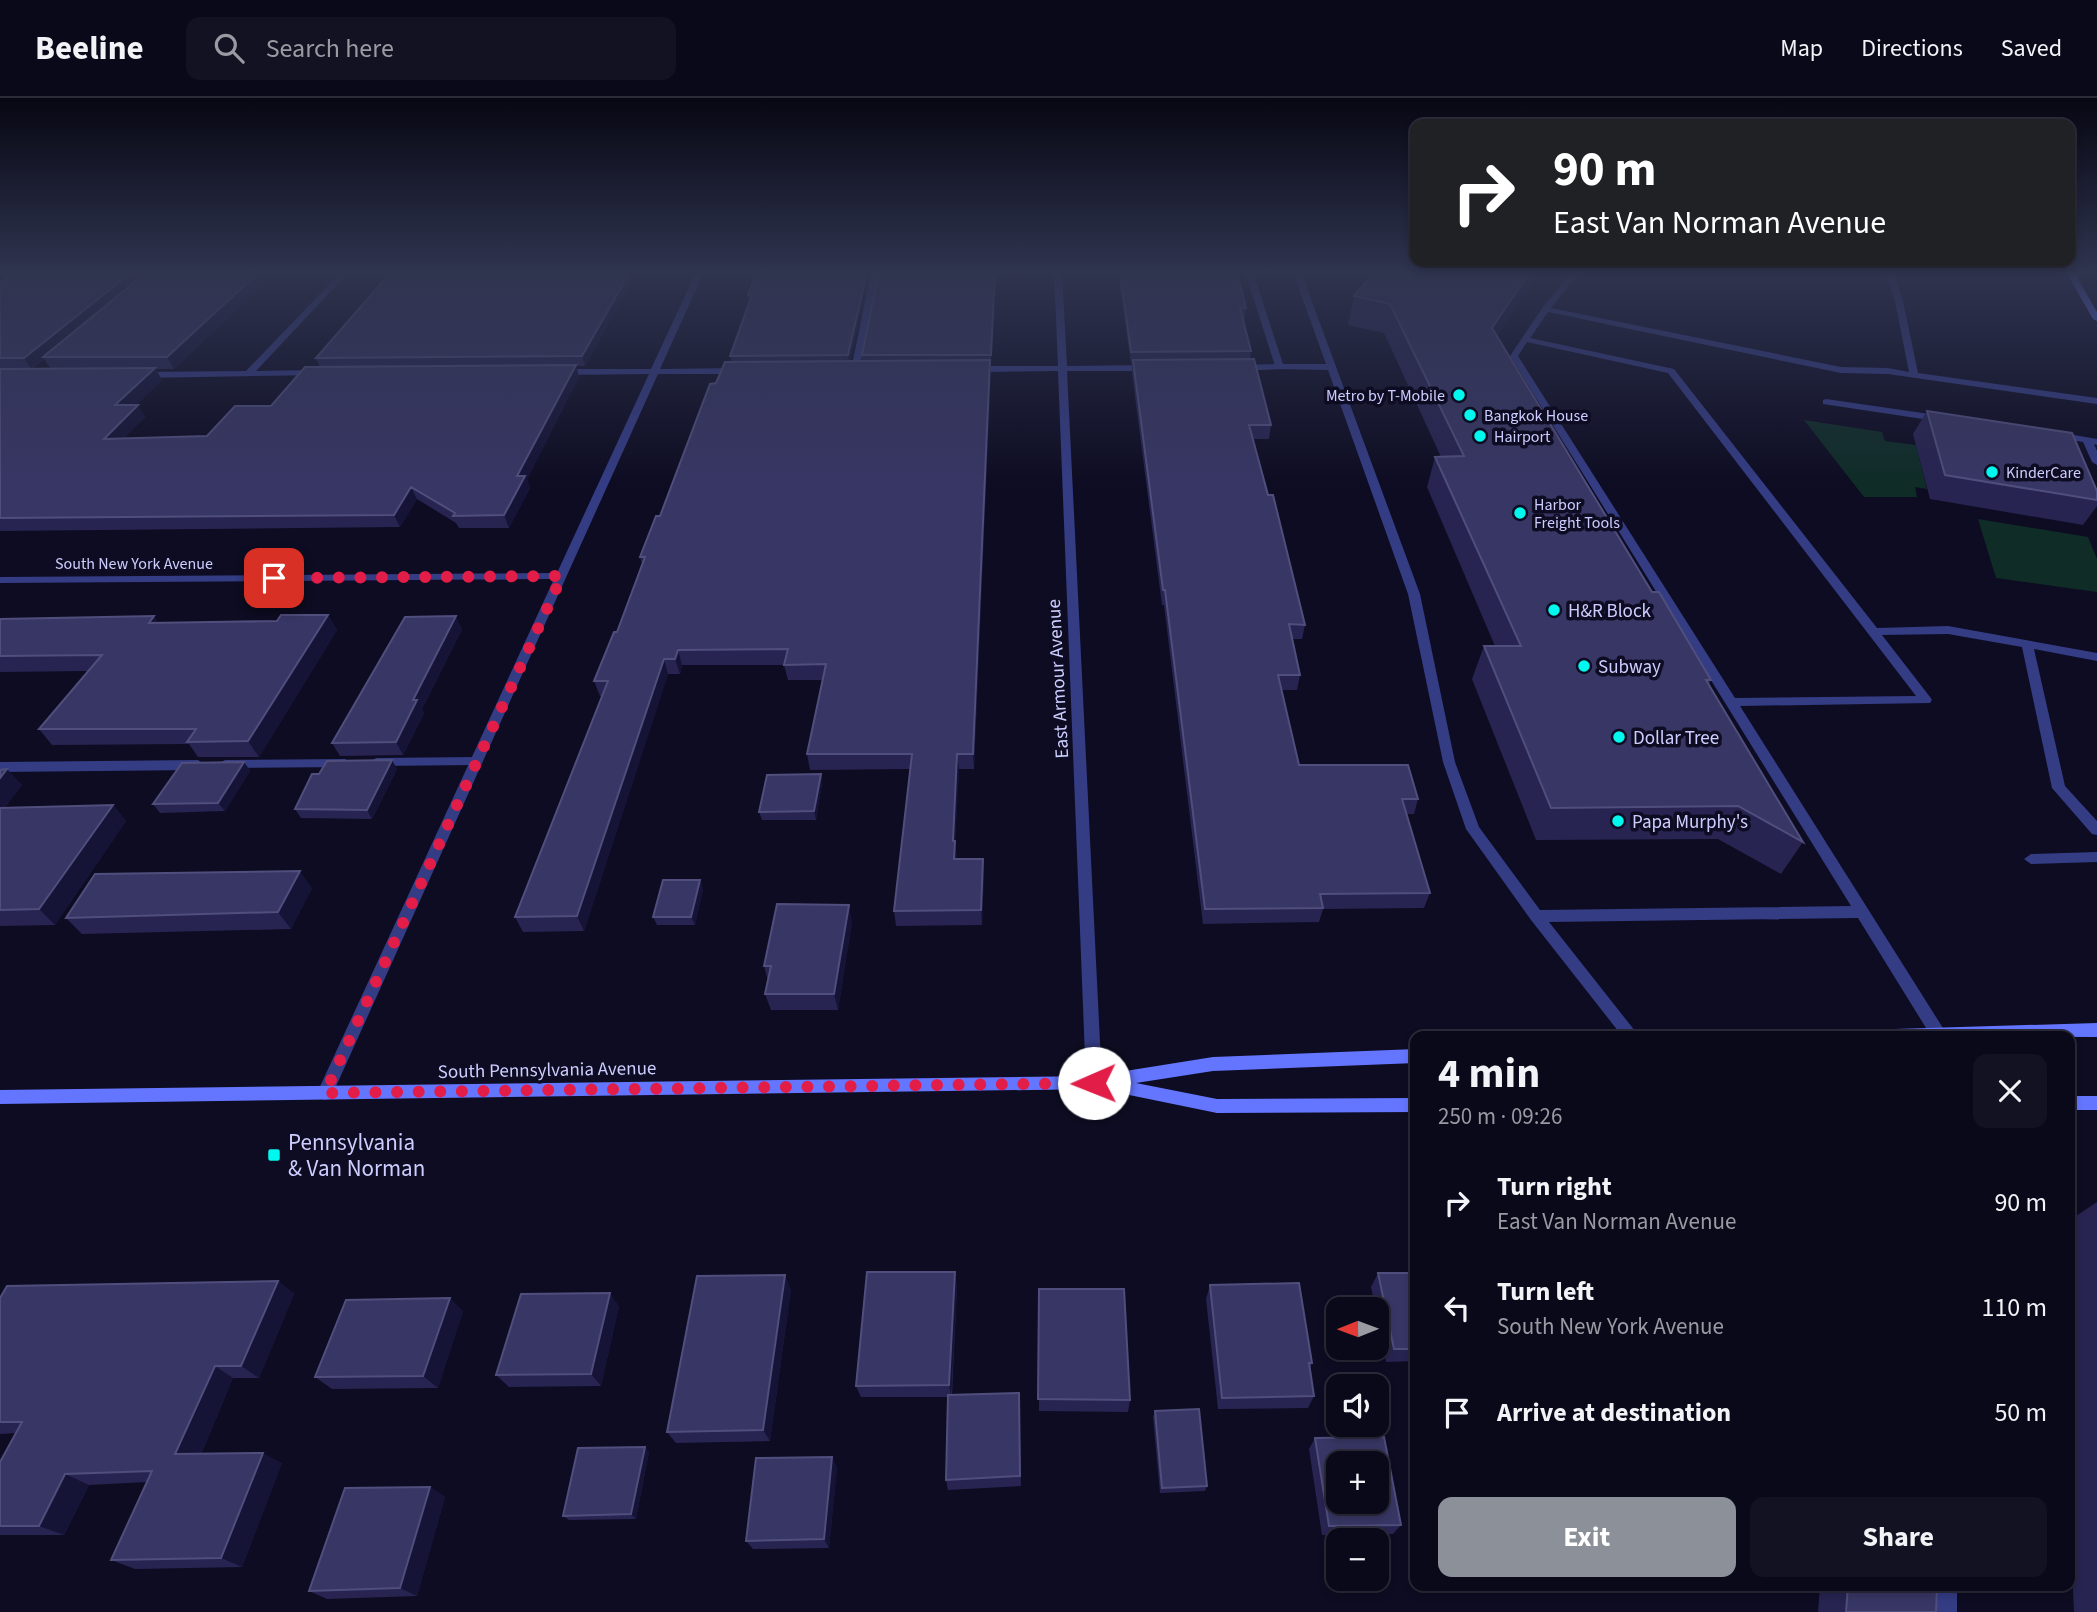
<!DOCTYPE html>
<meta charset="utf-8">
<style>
:root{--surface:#0a091a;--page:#131223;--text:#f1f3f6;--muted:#999aa2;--line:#2a2a39;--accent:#8c9099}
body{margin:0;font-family:"Source Sans 3",sans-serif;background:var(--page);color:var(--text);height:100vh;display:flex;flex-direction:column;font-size:26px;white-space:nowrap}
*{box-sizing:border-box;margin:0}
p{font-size:23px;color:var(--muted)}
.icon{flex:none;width:38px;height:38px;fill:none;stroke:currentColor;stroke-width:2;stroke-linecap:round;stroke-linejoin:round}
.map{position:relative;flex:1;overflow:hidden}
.drawer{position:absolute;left:1410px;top:933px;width:665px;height:560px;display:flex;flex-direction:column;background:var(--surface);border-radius:14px;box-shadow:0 4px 10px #0003,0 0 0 2px var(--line)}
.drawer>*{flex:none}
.top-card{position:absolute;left:1410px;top:21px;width:665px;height:147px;border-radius:14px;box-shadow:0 4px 10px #0003,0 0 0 2px var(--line);background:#202124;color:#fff;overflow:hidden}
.needle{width:46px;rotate:269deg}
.controls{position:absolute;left:1326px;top:1199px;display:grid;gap:14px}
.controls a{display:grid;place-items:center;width:63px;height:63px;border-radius:14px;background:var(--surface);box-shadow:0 4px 10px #0003,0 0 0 2px var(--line);font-size:35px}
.pin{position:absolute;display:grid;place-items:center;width:60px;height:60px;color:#fff;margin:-30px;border-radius:14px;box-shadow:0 4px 10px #0006}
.me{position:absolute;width:77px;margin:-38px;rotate:269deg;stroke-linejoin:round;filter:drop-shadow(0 0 5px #0008)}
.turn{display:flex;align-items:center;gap:24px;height:147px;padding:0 28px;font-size:32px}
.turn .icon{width:91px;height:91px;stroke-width:2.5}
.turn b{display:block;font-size:49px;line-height:60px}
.round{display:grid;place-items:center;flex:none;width:74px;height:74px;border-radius:14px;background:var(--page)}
.summary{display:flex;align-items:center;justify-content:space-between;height:119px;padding:0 28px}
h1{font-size:42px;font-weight:700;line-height:52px}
.primary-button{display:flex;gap:14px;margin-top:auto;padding:14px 28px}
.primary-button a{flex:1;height:80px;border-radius:14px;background:var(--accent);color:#fff;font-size:28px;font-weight:700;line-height:80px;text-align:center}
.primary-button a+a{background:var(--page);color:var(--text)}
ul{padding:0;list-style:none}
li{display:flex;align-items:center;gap:21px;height:105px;padding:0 28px}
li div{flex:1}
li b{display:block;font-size:26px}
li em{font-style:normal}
header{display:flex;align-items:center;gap:42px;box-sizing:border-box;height:98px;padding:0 35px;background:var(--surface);border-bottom:2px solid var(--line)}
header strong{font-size:33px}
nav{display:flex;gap:38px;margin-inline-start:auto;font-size:24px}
.search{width:490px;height:63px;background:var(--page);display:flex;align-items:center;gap:18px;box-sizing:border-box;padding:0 24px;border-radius:14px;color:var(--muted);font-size:26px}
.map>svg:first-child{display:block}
.green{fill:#0f2c27}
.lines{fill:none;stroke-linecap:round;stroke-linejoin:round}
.lane{fill:#343c84;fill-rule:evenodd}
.street{fill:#343c84;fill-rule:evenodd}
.secondary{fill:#6476ff;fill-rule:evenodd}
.wall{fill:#272451;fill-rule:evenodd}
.shaded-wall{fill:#151336}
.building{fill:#383664;stroke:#504e7c;stroke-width:2;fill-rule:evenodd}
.route{stroke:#e11d48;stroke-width:12;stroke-dasharray:0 21.6}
.poi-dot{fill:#00f8ee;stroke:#0d0c22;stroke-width:2.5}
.labels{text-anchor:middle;stroke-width:7;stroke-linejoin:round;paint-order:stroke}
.far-poi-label{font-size:16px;fill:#cdceff;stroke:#0d0c22;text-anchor:start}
.far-street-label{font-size:16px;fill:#cdceff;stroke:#0d0c22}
.poi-label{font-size:19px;fill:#cdceff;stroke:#0d0c22;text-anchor:start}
.street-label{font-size:19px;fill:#cdceff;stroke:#0d0c22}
.near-poi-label{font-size:23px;fill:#cdceff;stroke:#0d0c22;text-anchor:start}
</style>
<header>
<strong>Beeline</strong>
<div class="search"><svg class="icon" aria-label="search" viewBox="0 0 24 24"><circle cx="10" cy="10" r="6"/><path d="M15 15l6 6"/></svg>Search here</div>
<nav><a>Map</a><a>Directions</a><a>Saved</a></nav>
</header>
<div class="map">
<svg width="2097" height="1514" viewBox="0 0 2097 1514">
<rect width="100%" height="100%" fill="#0d0c22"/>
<path class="green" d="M 1804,322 L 1882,334 L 1885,343 L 1916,347 L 1927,391 L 1915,389 L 1917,399 L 1864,399 Z
M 1978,421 L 2088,439 L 2097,461 L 2097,494 L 1996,480 Z"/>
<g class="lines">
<path class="lane" d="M 871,174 L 879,174 L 859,272 L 855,275 L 851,272 Z
M 1245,174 L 1253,174 L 1283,266 L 1326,266 L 1293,174 L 1301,174 L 1420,496 L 1455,664 L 1479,729 L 1540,812 L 1851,808 L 1510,258 L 1543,209 L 1572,174 L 1580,174 L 1551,210 L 1841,269 L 1888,270 L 1909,274 L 1895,203 L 1885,174 L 1893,174 L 1903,203 L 1918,275 L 2097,300 L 2097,306 L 1888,276 L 1841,275 L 1548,214 L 1530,240 L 1674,271 L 1877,530 L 1948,528 L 2097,555 L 2097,563 L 2034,551 L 2065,688 L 2097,723 L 2097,737 L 2092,736 L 2052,690 L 2022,549 L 1948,536 L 1882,537 L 1930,599 L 1932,602 L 1930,605 L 1740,608 L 1948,938 L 1931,938 L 1858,820 L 1549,824 L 1639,938 L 1622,938 L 1531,822 L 1466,731 L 1443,664 L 1408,496 L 1328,272 L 1276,271 ZM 1527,244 L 1668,275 L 1916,598 L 1735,600 L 1518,258 Z
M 1826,301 L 1943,318 L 1948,321 L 1943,324 L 1823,306 L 1823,302 Z
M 2057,334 L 2097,341 L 2097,347 L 2094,346 L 2097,353 L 2097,367 L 2092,364 L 2083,344 L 2054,339 L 2052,337 Z
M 477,659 L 483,663 L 477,667 L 376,668 L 370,664 L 376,660 Z
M 345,661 L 352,665 L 345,669 L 225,670 L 218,666 L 225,662 Z
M 198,662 L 205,667 L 198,672 L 0,674 L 0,664 Z
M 2097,754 L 2097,764 L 2031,766 L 2024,761 L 2031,756 Z
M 1935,1488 L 1957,1488 L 1957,1514 L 1935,1514 Z"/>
<path class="street" d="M 341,174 L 349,174 L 256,273 L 317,272 L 320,273 L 320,277 L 141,280 L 137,277 L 141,274 L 246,273 Z
M 696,174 L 704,174 L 660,271 L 741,270 L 745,273 L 741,276 L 658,276 L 333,995 L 331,1000 L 325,1002 L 319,1000 L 317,995 L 554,481 L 0,485 L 0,479 L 557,475 L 649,276 L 561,277 L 557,274 L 561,271 L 651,271 Z
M 1054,174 L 1062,174 L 1067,268 L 1150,267 L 1154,270 L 1150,273 L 1067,273 L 1102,985 L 1100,990 L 1094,992 L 1088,990 L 1086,985 L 1058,273 L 974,274 L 970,271 L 974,268 L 1058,268 Z
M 1279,266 L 1283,269 L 1282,271 L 1237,273 L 1233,270 L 1237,267 Z"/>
<path class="secondary" d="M 2066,174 L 2074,174 L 2097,214 L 2097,223 L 2093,221 Z
M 2097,925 L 2097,939 L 1887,938 L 1889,933 L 1895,931 Z
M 1416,951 L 1416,965 L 1213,973 L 1136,985 L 1217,1001 L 1416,1000 L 1416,1014 L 1217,1015 L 1100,991 L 0,1006 L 0,992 L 1094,978 L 1213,959 Z
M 2070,998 L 2097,998 L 2097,1012 L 2070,1012 Z"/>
</g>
<path class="wall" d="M 276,174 L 174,271 L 156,271 L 162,282 L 136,307 L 145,319 L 124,340 L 207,338 L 271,308 L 320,269 L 316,260 L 391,174 L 637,174 L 585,268 L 576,268 L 579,279 L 527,381 L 530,390 L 509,430 L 459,430 L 456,425 L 417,401 L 400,429 L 0,433 L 0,184 ZM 44,261 L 50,270 L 32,271 Z
M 757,174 L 870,174 L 850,263 L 862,263 L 862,257 L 879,174 L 995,174 L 991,266 L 974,671 L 959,671 L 955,743 L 956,761 L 983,761 L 984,776 L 982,827 L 896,828 L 894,813 L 910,671 L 810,672 L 807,656 L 823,582 L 788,582 L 784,567 L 682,567 L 680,576 L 668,576 L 584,833 L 523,834 L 515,819 L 602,598 L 600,598 L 594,583 L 617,534 L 642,466 L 640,459 L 660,418 L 716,285 L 732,264 L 730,258 L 750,205 L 748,197 Z
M 1118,174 L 1237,174 L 1246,210 L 1245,221 L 1243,221 L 1251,253 L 1250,261 L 1271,327 L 1269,341 L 1253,341 L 1305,527 L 1302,541 L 1292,541 L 1300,577 L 1297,592 L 1282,592 L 1299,667 L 1418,701 L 1414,716 L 1406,716 L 1430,795 L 1424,810 L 1323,811 L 1319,824 L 1203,826 L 1164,507 L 1162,507 L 1132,275 L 1132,265 L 1131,265 Z
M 1375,174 L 1497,238 L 1652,494 L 1711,582 L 1709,586 L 1803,744 L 1781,776 L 1718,741 L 1536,742 L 1472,581 L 1484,548 L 1495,548 L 1427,389 L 1435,359 L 1441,359 L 1384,235 L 1348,227 L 1354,198 Z
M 1927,313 L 2097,402 L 2097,408 L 2083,427 L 1930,401 L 1913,336 Z
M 328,517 L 337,532 L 259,659 L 198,659 L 189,646 L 52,647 L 39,631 L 88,573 L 0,574 L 0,521 L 154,518 L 158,525 L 277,523 Z
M 462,531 L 422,611 L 424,615 L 403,657 L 340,658 L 332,645 Z
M 244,664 L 250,673 L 225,713 L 160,715 L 153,706 Z
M 397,671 L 372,721 L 301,720 L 295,711 L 319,676 Z
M 0,672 L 22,687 L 5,709 L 113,707 L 126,723 L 55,827 L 0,828 Z
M 821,676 L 822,685 L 816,722 L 762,722 L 759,714 Z
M 700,782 L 703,791 L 695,827 L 657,827 L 653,819 Z
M 312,790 L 291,831 L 82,836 L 66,820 Z
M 852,824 L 838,912 L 771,912 L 765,896 L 768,883 L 764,868 Z
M 2097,1104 L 2097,1514 L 2074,1514 L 2070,1424 L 2070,1122 Z
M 1378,1175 L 1416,1175 L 1416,1263 L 1386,1264 L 1377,1219 L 1377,1211 L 1376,1211 L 1371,1189 Z
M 278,1183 L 294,1196 L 259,1280 L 233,1280 L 201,1356 L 282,1365 L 242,1469 L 135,1471 L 111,1462 L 147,1384 L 89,1387 L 64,1437 L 0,1437 L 0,1364 L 16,1335 L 0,1336 L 0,1200 Z
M 1210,1187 L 1312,1265 L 1310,1270 L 1314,1298 L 1308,1310 L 1218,1311 L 1206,1201 Z
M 957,1188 L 952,1297 L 1019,1295 L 1021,1388 L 948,1392 L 946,1382 L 948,1299 L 861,1299 L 856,1288 Z
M 791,1191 L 770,1343 L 676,1345 L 667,1334 Z
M 1039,1191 L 1130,1302 L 1128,1314 L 1039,1313 Z
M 619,1208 L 601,1288 L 509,1289 L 496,1277 Z
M 463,1213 L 438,1290 L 332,1291 L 315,1279 Z
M 1155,1313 L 1207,1388 L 1205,1393 L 1160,1395 L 1153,1319 Z
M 1315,1340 L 1401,1427 L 1393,1436 L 1322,1437 L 1309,1351 Z
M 645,1349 L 649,1354 L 636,1421 L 569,1422 L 563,1418 Z
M 837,1369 L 829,1450 L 753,1451 L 746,1443 Z
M 430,1389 L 445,1399 L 417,1498 L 327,1501 L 309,1493 Z
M 1820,1488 L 1937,1488 L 1936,1514 L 1818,1514 Z"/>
<path class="shaded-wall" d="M 132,174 L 152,174 L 43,259 L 44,261 L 31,271 L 24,260 Z
M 259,174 L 276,174 L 174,271 L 167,259 Z
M 630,174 L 637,174 L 585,268 L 582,258 Z
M 867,174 L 870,174 L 849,266 L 848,257 Z
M 1530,174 L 1540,174 L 1484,259 L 1492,230 Z
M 990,262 L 991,276 L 974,671 L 973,656 Z
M 576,267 L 579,279 L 527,381 L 530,390 L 509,430 L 504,417 L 517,378 Z
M 155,270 L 162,282 L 123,319 L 115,307 Z
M 138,307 L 145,319 L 112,353 L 104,341 Z
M 411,389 L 417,401 L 400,429 L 394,417 Z
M 328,517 L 337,532 L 259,659 L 248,643 Z
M 154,518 L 165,534 L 149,525 Z
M 456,518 L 462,531 L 422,611 L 424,615 L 403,657 L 396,644 L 413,602 Z
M 678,552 L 682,567 L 680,576 L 675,561 Z
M 664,561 L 668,576 L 584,833 L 577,818 Z
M 957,656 L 959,671 L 955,748 L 955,743 L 957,758 L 955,776 L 953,743 Z
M 392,662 L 397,671 L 372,721 L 367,712 Z
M 244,664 L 250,673 L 225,713 L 218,705 Z
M 7,671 L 22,687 L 0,715 L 0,680 Z
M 821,676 L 822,685 L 816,722 L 814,713 Z
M 113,707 L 126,723 L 55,827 L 39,811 Z
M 983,761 L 984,776 L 982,827 L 981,812 Z
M 300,773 L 312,790 L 291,831 L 278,814 Z
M 700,782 L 703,791 L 695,827 L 691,819 Z
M 849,807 L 852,824 L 838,912 L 834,896 Z
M 955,1174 L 957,1188 L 951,1299 L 949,1287 Z
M 785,1177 L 791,1191 L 770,1343 L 763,1332 Z
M 278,1183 L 294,1196 L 259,1280 L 241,1268 Z
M 610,1195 L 619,1208 L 601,1288 L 591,1276 Z
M 450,1200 L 463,1213 L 438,1290 L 423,1278 Z
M 215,1268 L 233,1280 L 196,1367 L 175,1356 Z
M 645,1349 L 649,1354 L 636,1421 L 631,1416 Z
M 263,1355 L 282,1365 L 242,1469 L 221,1460 Z
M 832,1359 L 837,1369 L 829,1450 L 824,1441 Z
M 65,1376 L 89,1387 L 64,1437 L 39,1428 Z
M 430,1389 L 445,1399 L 417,1498 L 400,1490 Z"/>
<path class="building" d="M 13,174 L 132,174 L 24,260 L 0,260 L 0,184 Z
M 147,174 L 259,174 L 167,259 L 43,259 Z
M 391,174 L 630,174 L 582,258 L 316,260 Z
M 757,174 L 867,174 L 848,257 L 730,258 L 752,197 L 748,197 Z
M 879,174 L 995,174 L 991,257 L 862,257 Z
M 1120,174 L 1237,174 L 1246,210 L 1240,210 L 1251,253 L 1131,254 Z
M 1375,174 L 1530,174 L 1492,230 L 1652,494 L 1659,494 L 1711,582 L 1706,582 L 1803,744 L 1738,708 L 1551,710 L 1484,548 L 1521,548 L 1435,359 L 1464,358 L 1390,206 L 1354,198 Z
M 1254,261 L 1271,327 L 1249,327 L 1268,397 L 1273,397 L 1305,527 L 1289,526 L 1300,577 L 1278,577 L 1299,667 L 1408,667 L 1418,701 L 1402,701 L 1430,795 L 1320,796 L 1323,810 L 1205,811 L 1165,492 L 1163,492 L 1133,262 Z
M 990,262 L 973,656 L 957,656 L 953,743 L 955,743 L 954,761 L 983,761 L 981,812 L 894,813 L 912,656 L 807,656 L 826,566 L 784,567 L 788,551 L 678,552 L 675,561 L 664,561 L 577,818 L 515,819 L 608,583 L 594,583 L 614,534 L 617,534 L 645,459 L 640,459 L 656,418 L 660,418 L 710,286 L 716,285 L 725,264 Z
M 576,267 L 517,378 L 525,378 L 504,417 L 453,418 L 455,415 L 411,389 L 394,417 L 0,420 L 0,271 L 155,270 L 115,307 L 138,307 L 104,341 L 207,338 L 235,308 L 271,308 L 305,269 Z
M 1927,313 L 2072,335 L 2097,393 L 2097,402 L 1945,377 Z
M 281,517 L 328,517 L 248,643 L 187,644 L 196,631 L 39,631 L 102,557 L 0,558 L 0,521 L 154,518 L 149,525 L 277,523 Z
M 456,518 L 413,602 L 417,602 L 396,644 L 332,645 L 405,519 Z
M 392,662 L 367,712 L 295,711 L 312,676 L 319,676 L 327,663 Z
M 244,664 L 218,705 L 153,706 L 182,665 Z
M 7,671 L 0,680 L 0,672 Z
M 821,676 L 814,713 L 759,714 L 767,677 Z
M 113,707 L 39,811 L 0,812 L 0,710 Z
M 300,773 L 278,814 L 66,820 L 95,776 Z
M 663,782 L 700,782 L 691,819 L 653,819 Z
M 777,806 L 849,807 L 834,896 L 765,896 L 771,868 L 764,868 Z
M 867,1174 L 955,1174 L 949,1287 L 856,1288 Z
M 1378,1175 L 1416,1175 L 1416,1251 L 1394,1251 Z
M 785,1177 L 763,1332 L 667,1334 L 697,1178 Z
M 278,1183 L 241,1268 L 215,1268 L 175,1356 L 263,1355 L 221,1460 L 111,1462 L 152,1373 L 65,1376 L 39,1428 L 0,1428 L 0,1364 L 22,1324 L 0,1324 L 0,1200 L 7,1188 Z
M 1299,1185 L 1312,1265 L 1309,1265 L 1314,1298 L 1222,1300 L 1210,1187 Z
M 1039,1191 L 1124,1191 L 1130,1302 L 1038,1301 Z
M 610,1195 L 591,1276 L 496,1277 L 521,1196 Z
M 450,1200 L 423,1278 L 315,1279 L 346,1202 Z
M 1019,1295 L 1020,1378 L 946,1382 L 948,1297 Z
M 1199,1311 L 1207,1388 L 1162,1390 L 1155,1313 Z
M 1384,1339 L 1401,1427 L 1329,1428 L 1315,1340 ZM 1339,1365 L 1377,1365 L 1377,1404 L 1339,1404 Z
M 645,1349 L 631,1416 L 563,1418 L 578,1350 Z
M 832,1359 L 824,1441 L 746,1443 L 756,1360 Z
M 430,1389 L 400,1490 L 309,1493 L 345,1390 Z
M 1848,1488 L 1937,1488 L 1936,1514 L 1846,1514 Z"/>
<linearGradient id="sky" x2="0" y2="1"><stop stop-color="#070713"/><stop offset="0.45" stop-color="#2f344f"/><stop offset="1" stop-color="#2f344f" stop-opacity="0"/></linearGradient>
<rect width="2097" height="386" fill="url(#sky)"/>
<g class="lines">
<path class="route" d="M 274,480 L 562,478 L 325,995 L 1094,985"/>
</g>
<g class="poi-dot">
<circle cx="1459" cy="297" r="7"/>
<circle cx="1470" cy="317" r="7"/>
<circle cx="1480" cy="338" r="7"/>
<circle cx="1992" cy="374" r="7"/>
<circle cx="1520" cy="415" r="7"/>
<circle cx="1554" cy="512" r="7"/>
<circle cx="1584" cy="568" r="7"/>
<circle cx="1619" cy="639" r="7"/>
<circle cx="1618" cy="723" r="7"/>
<rect x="267" y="1050" width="14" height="14" rx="3.5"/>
</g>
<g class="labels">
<g class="far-poi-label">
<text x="1445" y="303" text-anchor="end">Metro by T-Mobile</text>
<text x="1484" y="323">Bangkok House</text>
<text x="1494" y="344">Hairport</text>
<text x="2006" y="380">KinderCare</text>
<text x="1534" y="412">Harbor<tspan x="1534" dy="18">Freight Tools</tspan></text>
</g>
<g class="far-street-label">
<text x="134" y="471">South New York Avenue</text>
</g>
<g class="poi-label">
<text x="1568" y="519">H&amp;R Block</text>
<text x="1598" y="575">Subway</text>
<text x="1633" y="646">Dollar Tree</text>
<text x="1632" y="730">Papa Murphy's</text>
</g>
<g class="street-label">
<text transform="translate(1057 581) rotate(-93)" y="7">East Armour Avenue</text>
<text transform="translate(547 971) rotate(-1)" y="7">South Pennsylvania Avenue</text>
</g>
<g class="near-poi-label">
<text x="288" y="1052">Pennsylvania<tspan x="288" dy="26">&amp; Van Norman</tspan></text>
</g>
</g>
</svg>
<div class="controls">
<a><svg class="needle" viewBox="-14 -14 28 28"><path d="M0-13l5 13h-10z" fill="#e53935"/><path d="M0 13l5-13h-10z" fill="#999aa2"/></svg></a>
<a><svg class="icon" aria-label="sound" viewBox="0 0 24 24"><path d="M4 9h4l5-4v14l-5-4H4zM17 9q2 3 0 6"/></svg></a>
<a>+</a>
<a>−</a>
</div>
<div class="pin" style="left:274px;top:480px;background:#d93025"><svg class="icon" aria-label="arrive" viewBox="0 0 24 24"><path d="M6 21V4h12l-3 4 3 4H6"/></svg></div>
<svg class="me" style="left:1094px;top:985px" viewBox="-20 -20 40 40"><circle r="19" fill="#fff"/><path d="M0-13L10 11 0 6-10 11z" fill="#e11d48"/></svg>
<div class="top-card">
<div class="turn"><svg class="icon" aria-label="right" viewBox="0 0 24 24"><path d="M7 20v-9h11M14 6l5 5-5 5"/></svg><div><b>90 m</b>East Van Norman Avenue</div></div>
</div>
<section class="drawer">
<div class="summary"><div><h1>4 min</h1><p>250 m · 09:26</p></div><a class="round"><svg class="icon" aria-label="close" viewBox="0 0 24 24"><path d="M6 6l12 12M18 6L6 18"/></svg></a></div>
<ul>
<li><svg class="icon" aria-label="right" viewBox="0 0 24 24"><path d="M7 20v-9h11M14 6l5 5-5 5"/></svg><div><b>Turn right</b><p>East Van Norman Avenue</p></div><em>90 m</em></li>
<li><svg class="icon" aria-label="left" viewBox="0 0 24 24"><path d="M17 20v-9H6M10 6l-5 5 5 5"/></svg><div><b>Turn left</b><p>South New York Avenue</p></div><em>110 m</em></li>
<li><svg class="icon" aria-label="arrive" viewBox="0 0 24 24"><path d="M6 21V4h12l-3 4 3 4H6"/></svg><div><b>Arrive at destination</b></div><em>50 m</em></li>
</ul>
<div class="primary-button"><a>Exit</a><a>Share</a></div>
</section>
</div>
